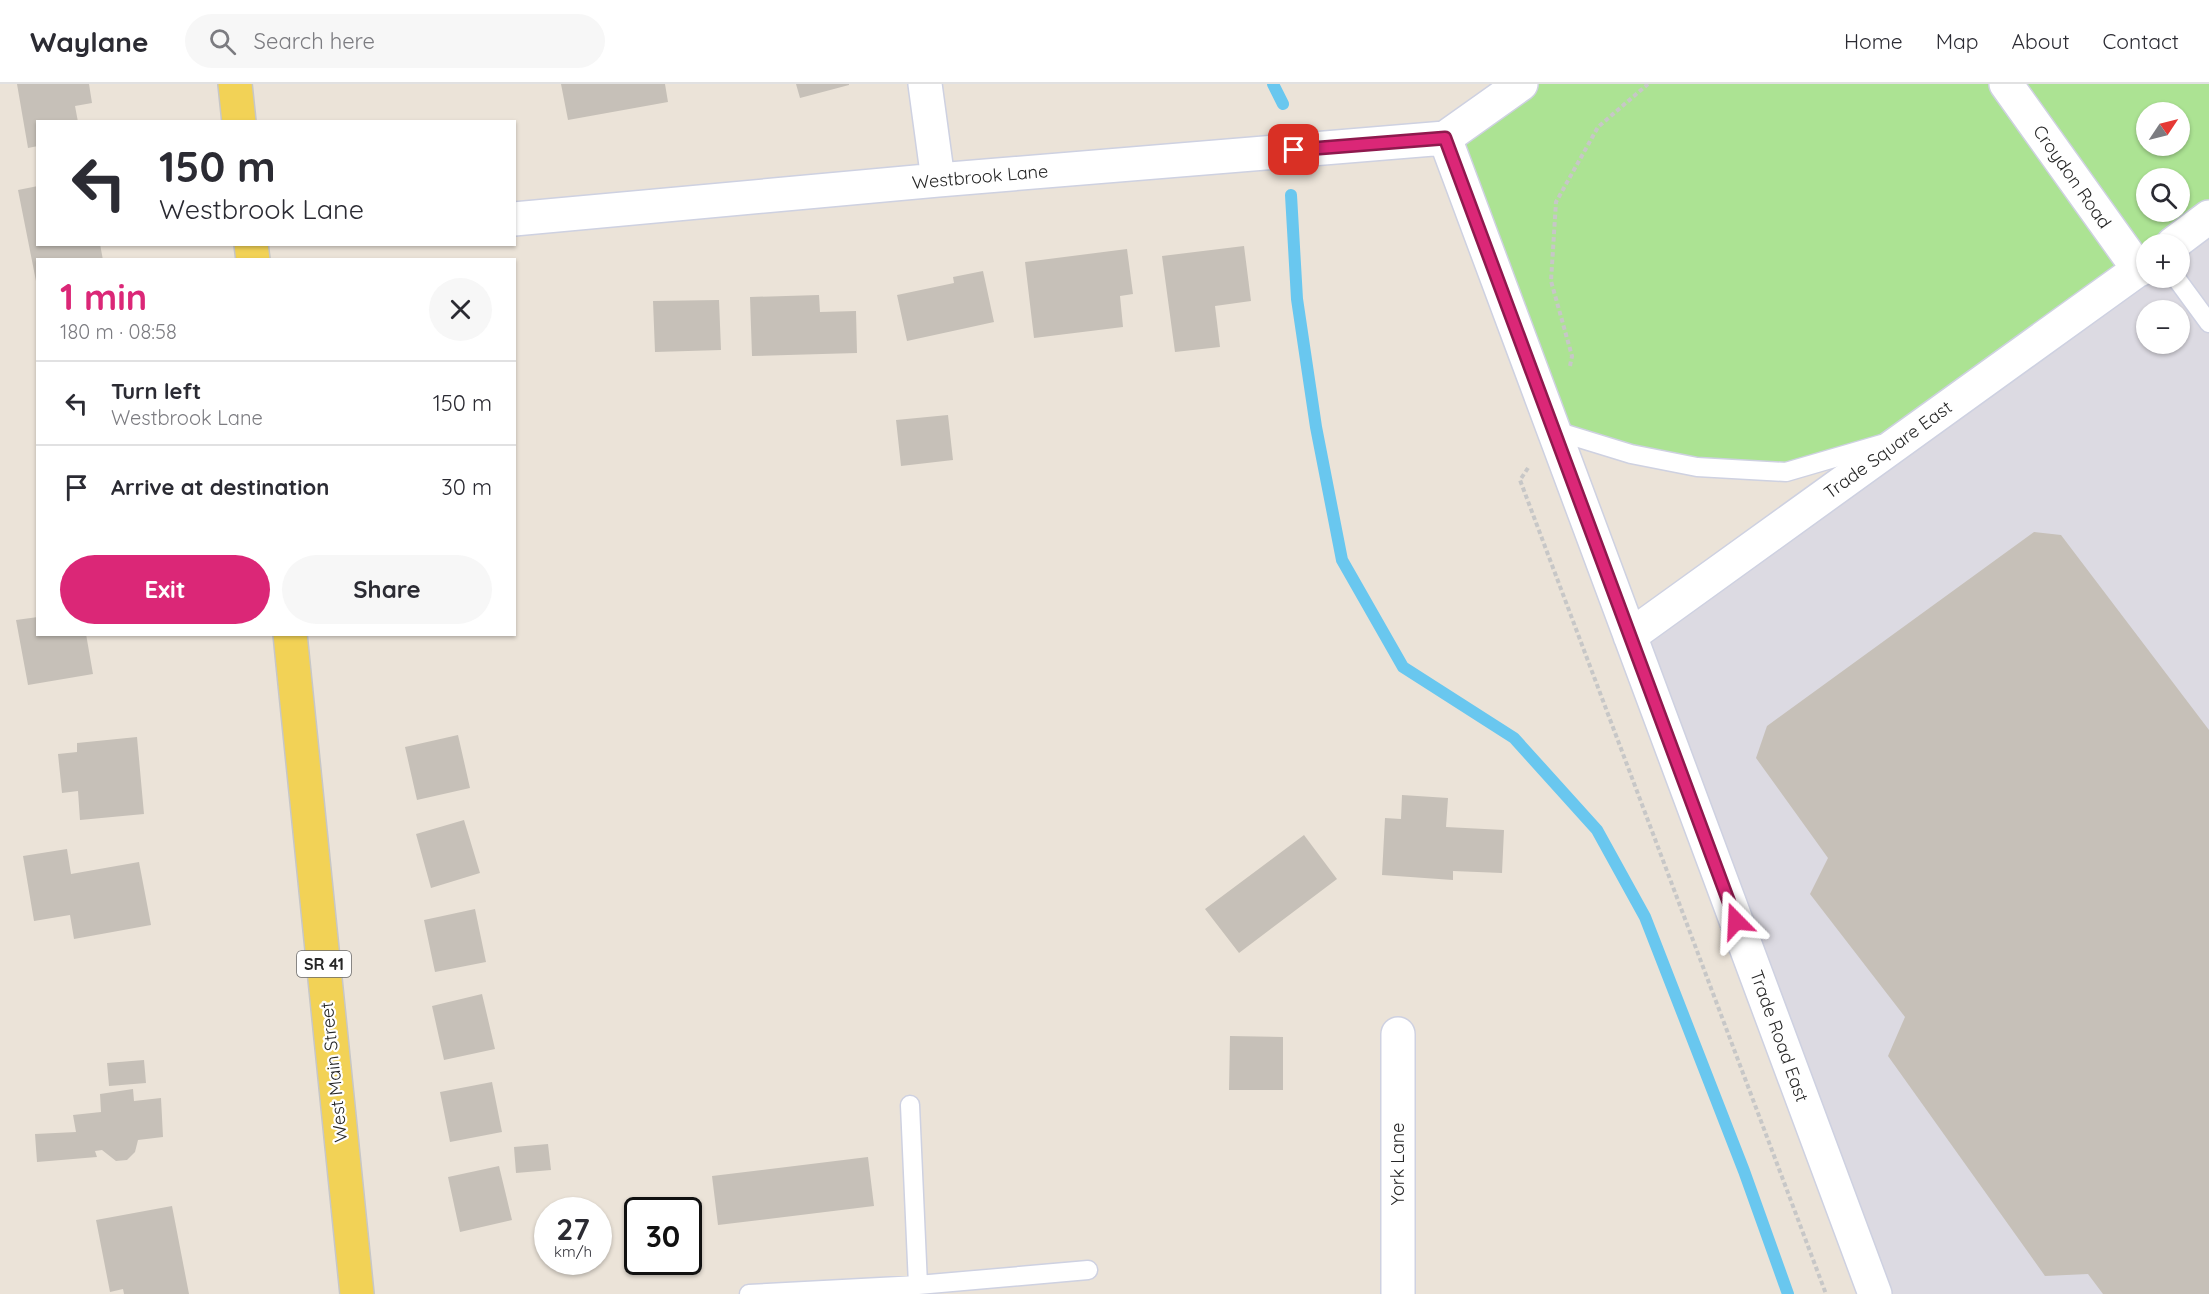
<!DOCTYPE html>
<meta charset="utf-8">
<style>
:root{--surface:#fff;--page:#f7f7f7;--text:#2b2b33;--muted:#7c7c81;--line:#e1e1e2;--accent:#db2777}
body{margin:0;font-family:Quicksand,sans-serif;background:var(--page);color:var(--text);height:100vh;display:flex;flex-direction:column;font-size:22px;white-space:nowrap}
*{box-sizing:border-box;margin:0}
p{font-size:20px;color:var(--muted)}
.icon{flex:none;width:33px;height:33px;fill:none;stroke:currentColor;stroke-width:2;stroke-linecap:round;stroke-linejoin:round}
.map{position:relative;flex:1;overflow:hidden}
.sheet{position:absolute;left:36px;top:174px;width:480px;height:378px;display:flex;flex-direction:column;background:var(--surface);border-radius:0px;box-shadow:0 2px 4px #0004}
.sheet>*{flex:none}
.top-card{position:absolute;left:36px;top:36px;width:480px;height:126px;border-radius:0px;box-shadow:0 2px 4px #0004;background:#fff;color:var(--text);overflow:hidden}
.needle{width:39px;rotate:55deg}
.controls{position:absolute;left:2136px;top:18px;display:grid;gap:12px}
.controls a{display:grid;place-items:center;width:54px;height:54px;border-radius:50%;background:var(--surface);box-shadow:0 2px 4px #0004;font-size:30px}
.speed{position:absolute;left:534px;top:1113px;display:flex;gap:12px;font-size:30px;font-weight:700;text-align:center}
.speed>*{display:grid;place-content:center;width:78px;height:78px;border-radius:50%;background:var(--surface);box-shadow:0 2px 4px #0004;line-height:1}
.speed small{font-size:15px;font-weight:400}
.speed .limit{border:3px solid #111;border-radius:9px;background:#fff;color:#111}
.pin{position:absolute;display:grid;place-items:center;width:51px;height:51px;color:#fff;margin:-26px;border-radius:12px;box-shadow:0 3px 9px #0006}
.me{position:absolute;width:66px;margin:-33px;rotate:339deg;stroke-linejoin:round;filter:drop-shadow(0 0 4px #0008)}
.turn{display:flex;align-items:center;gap:21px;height:126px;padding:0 24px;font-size:27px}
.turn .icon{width:78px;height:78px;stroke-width:2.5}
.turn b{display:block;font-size:42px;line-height:51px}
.round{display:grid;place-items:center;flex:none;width:63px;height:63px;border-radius:32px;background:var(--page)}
.overview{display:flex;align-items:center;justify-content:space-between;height:102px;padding:0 24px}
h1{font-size:36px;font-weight:800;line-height:45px;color:var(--accent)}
.action{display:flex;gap:12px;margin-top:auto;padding:12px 24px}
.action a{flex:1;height:69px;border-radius:36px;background:var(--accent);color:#fff;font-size:24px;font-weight:800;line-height:69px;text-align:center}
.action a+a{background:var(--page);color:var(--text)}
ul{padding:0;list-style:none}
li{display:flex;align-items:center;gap:18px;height:84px;padding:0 24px;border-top:2px solid var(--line)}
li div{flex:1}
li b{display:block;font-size:22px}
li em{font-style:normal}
header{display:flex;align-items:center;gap:36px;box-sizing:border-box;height:84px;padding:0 30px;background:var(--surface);border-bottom:2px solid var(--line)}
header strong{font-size:28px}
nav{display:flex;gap:33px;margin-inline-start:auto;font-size:21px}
.search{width:420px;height:54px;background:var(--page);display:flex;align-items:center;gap:15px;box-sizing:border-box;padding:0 21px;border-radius:33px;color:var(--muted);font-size:22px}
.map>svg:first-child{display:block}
.industrial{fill:#dcdae2;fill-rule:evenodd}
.green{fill:#ace393;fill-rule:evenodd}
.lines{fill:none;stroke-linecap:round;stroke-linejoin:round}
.stream{stroke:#69c7ef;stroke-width:12}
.building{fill:#c6c0b8}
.service-casing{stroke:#ced1e1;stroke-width:21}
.minor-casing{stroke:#ced1e1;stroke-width:36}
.primary-casing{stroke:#c7c7c7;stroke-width:36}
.path{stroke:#c7c7c7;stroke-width:4;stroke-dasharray:4.5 3;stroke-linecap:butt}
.service{stroke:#fff;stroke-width:18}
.minor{stroke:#fff;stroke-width:33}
.primary{stroke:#f2d256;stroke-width:33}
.route-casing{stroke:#8e194d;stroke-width:15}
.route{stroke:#db2777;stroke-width:10}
.labels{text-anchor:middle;stroke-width:4.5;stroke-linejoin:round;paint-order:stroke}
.shield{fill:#fff;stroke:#686868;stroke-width:1.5}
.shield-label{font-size:16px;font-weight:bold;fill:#272727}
.street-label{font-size:18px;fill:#272727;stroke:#fff}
</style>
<header>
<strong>Waylane</strong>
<div class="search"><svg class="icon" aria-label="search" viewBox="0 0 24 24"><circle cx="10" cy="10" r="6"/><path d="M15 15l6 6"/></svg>Search here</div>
<nav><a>Home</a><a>Map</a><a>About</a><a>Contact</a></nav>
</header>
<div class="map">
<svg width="2209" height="1210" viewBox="0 0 2209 1210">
<rect width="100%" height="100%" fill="#ebe3d8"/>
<path class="industrial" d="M 2209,133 L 2209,1210 L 1875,1210 L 1630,552 L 2146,194 L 2180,194 L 2180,160 ZM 2146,226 L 2180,226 L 2180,260 L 2146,260 Z"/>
<path class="green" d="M 1521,0 L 2209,0 L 2209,134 L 2173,160 L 2146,160 L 2146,180 L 1907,352 L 1786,388 L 1697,383 L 1556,347 L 1445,54 ZM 2146,28 L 2180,28 L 2180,62 L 2146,62 ZM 2146,94 L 2180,94 L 2180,128 L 2146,128 Z"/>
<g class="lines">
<path class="stream" d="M 1273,0 L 1283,20
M 1291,111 L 1297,215 L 1316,343 L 1342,476 L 1403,583 L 1514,654 L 1597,746 L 1645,833 L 1744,1087 L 1788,1210"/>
</g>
<path class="building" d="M 17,0 L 89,0 L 92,19 L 75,22 L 78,38 L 38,38 L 38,62 L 28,64 Z
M 561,0 L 665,0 L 668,18 L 568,36 Z
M 796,0 L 849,0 L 849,1 L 800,14 Z
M 38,102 L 38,160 L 100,160 L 103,176 L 38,176 L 36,197 L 18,106 Z
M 1244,162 L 1251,217 L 1215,222 L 1220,263 L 1175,268 L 1162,172 Z
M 1127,165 L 1133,210 L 1120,212 L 1123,243 L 1034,254 L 1025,178 Z
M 983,187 L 994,238 L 907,257 L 897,211 L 954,199 L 953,193 Z
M 819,211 L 820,228 L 856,227 L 857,269 L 752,272 L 750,213 Z
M 719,216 L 721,266 L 655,268 L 653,217 Z
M 948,331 L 953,376 L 901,382 L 896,336 Z
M 2034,448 L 2061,451 L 2209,646 L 2209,1210 L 2103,1210 L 2088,1190 L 2045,1192 L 1888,972 L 1905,933 L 1810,810 L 1828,774 L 1756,674 L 1767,642 Z
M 38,533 L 38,550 L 86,550 L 93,590 L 28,601 L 16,536 Z
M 458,651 L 470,704 L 417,716 L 405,663 Z
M 137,653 L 144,730 L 80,736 L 78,707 L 62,709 L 58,670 L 77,668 L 77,659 Z
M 1402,711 L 1448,714 L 1446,743 L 1504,746 L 1502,789 L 1453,787 L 1453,796 L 1382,791 L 1385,734 L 1401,735 Z
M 464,736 L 480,789 L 431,804 L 416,750 Z
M 1304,751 L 1337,795 L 1239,869 L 1205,825 Z
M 67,765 L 71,790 L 139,778 L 151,841 L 74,855 L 70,831 L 34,837 L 23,772 Z
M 475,825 L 486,878 L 435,888 L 424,836 Z
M 482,910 L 495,965 L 444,976 L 432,922 Z
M 1230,952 L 1283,953 L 1283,1006 L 1229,1006 Z
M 144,976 L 146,999 L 109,1002 L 107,979 Z
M 492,998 L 502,1048 L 450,1058 L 440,1008 Z
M 133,1005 L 134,1017 L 161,1014 L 163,1053 L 138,1056 L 135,1068 L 127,1076 L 116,1077 L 102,1066 L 95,1067 L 97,1073 L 37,1078 L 35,1050 L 76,1048 L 73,1031 L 101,1028 L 100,1010 Z
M 548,1060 L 551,1086 L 516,1089 L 514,1063 Z
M 868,1073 L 874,1122 L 718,1141 L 712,1092 Z
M 499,1082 L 512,1136 L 460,1148 L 448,1093 Z
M 172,1122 L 189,1210 L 124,1210 L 123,1205 L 110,1208 L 96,1136 Z"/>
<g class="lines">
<g class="service-casing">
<path id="service" d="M 2176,194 L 2209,239
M 1556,347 L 1631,370 L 1697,383 L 1786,388 L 1882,360
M 910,1021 L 918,1201
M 749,1210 L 918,1201 L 1088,1186"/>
</g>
<g class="minor-casing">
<path id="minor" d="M 925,0 L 938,96
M 2006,0 L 2139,186
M 1445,54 L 1875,1210
M 1445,54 L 1521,0
M 514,135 L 938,96 L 1445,54
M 2173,160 L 2209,133
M 1630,552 L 2146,180
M 1398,1210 L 1398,950"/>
</g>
<g class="primary-casing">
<path id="primary" d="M 235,0 L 239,38
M 251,160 L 253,176
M 290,550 L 357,1210"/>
</g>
<path class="path" d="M 1570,282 L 1572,272 L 1551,197 L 1556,118 L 1598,43 L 1648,0
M 1528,384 L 1520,396 L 1826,1210"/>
<use href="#service" class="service"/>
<use href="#minor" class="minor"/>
<use href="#primary" class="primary"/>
</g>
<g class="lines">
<g class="route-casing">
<path id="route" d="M 1294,66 L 1445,54 L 1736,837"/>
</g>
<use href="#route" class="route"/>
</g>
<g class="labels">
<rect class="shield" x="297" y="867" width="54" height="26" rx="4.5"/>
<g class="shield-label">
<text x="324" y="886">SR 41</text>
</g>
<g class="street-label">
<text transform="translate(980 93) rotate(-5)" y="6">Westbrook Lane</text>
<text transform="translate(2072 93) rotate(55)" y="6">Croydon Road</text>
<text transform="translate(1888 366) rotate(-36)" y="6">Trade Square East</text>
<text transform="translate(1779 952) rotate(70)" y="6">Trade Road East</text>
<text transform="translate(334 988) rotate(-96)" y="6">West Main Street</text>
<text transform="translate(1398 1080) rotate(-90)" y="6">York Lane</text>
</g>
</g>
</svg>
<div class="controls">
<a><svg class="needle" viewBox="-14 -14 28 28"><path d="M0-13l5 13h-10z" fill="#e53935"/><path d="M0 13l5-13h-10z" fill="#7c7c81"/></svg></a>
<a><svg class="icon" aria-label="search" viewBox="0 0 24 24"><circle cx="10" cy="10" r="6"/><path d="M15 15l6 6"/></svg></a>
<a>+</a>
<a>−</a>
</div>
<div class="speed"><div>27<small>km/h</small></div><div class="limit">30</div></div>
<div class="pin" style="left:1294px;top:66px;background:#d93025"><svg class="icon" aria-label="arrive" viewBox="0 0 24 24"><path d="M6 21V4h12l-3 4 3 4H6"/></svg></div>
<svg class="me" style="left:1736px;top:837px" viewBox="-20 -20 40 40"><path d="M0-17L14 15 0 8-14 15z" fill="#db2777" stroke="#fff" stroke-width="4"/></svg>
<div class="top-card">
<div class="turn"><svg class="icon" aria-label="left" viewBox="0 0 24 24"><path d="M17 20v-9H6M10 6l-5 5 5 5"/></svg><div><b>150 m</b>Westbrook Lane</div></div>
</div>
<section class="sheet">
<div class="overview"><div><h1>1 min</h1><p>180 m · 08:58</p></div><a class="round"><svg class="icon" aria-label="close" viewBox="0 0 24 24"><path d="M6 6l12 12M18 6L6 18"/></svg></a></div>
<ul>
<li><svg class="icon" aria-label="left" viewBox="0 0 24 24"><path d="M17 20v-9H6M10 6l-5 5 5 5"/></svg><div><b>Turn left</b><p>Westbrook Lane</p></div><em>150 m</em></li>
<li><svg class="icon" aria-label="arrive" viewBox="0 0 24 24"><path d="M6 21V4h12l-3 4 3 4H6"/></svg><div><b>Arrive at destination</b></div><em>30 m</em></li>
</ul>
<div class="action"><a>Exit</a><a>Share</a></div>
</section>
</div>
